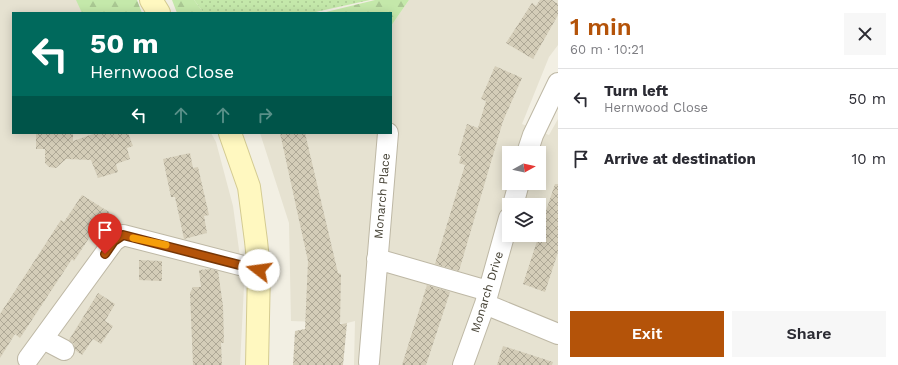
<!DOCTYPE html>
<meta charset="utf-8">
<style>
:root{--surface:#fff;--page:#f7f7f7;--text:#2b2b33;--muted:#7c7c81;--line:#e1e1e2;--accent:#b45309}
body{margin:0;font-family:"Work Sans",sans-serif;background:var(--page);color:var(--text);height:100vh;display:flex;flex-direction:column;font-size:15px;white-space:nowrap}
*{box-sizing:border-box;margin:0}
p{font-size:13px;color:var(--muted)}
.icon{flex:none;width:22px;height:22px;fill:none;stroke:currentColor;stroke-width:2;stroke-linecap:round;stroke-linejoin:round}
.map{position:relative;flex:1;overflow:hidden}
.sheet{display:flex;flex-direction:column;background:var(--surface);width:340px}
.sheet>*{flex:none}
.guide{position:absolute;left:12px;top:12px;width:380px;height:122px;border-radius:0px;box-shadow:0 2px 10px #0003;background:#00695c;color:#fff;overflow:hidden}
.needle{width:26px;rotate:82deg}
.buttons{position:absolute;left:502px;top:146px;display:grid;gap:8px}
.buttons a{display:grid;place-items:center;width:44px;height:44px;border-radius:0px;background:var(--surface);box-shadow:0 2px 10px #0003;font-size:20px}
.pin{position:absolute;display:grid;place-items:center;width:34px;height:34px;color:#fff;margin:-41px -17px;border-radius:50% 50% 50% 0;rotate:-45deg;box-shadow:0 0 4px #0007}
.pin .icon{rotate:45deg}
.me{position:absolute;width:44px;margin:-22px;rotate:285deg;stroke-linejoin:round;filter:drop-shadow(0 0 3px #0008)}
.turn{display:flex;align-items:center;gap:14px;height:84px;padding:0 12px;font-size:18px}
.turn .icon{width:52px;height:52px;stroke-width:2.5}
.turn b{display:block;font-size:28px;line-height:34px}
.lanes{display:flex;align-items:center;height:38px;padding:0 12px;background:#0003;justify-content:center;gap:20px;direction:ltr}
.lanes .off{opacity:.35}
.round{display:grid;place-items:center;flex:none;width:42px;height:42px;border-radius:0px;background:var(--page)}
.summary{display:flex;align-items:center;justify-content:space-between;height:68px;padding:0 12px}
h1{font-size:24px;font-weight:600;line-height:30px;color:var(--accent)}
.cta{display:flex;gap:8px;margin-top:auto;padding:8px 12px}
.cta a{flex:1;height:46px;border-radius:0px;background:var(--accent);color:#fff;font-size:16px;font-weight:600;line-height:46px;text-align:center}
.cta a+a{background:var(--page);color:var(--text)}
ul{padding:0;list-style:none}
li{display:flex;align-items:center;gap:12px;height:60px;padding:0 12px;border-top:1px solid var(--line)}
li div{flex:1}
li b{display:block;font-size:15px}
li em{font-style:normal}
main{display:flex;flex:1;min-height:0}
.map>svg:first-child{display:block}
.residential{fill:#e6e2d1;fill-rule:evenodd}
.green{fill:url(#green-dots)}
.forest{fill:url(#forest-firs)}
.building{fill:url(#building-cross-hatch)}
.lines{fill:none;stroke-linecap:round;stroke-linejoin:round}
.minor-casing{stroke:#beb8a5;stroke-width:22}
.secondary-casing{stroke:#d4cb91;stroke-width:24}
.minor{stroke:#fff;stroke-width:20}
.secondary{stroke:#fff8c0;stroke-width:22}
.route-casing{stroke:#753606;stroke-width:10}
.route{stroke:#b45309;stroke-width:7}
.slow{stroke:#f59e0b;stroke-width:7}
.labels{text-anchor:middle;stroke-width:4;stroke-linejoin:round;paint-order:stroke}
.street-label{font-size:12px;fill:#444033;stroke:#fff}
</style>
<main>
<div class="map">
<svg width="558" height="365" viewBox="0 0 558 365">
<defs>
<pattern id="green-dots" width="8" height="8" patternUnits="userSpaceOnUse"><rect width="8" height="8" fill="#c4e8aa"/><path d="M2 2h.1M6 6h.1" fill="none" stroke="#aac893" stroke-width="1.8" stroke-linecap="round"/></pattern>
<pattern id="forest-firs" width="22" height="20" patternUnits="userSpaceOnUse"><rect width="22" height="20" fill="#c4e8aa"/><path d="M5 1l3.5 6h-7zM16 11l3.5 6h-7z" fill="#aac893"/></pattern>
<pattern id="building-cross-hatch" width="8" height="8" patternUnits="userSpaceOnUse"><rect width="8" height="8" fill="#d4cdb8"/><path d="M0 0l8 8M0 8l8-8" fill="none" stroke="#aea896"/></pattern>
</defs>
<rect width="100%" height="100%" fill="#f2efe3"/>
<path class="residential" d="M 0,0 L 78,0 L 84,13 L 13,13 L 13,133 L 211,133 L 216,142 L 233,206 L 244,286 L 240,365 L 0,365 Z
M 409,0 L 558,0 L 558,45 L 549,57 L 522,124 L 549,135 L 558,119 L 558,365 L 354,365 L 355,321 L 347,323 L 291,321 L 289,223 L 260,133 L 391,133 L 391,26 ZM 509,153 L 539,153 L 539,183 L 509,183 ZM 509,205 L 539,205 L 539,235 L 509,235 Z"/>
<path class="green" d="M 194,0 L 370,0 L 311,13 L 204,13 Z"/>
<path class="forest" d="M 76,0 L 137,0 L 142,13 L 82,13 Z
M 172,0 L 194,0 L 204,13 L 177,13 Z
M 375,0 L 409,0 L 391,26 L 391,13 L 322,13 Z"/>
<path class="building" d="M 540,0 L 552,0 L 558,4 L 558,15 L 533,59 L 506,43 L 532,3 L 536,6 Z
M 495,66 L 522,78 L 503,121 L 459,271 L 435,264 L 465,165 L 459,163 L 461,156 L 458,155 L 467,124 L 478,128 L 486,101 L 481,99 Z
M 36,133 L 73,133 L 73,141 L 96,133 L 128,133 L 133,146 L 127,148 L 130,159 L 116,164 L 118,172 L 98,178 L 91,160 L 66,159 L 56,168 L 49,167 L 45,163 L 45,149 L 36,149 Z
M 280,133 L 305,133 L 338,273 L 341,274 L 340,324 L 347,323 L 343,365 L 293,365 L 295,331 L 305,329 L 308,261 Z
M 190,153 L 193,168 L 198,167 L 209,215 L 204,216 L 207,233 L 184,239 L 175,197 L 171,197 L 163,159 Z
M 555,184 L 558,184 L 558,252 L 545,292 L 523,284 L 539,235 L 543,214 L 545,214 Z
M 82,195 L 109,212 L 94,237 L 91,235 L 74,261 L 72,259 L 20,338 L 15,334 L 0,358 L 0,314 L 61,220 L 64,222 Z
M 139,260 L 162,261 L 162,281 L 139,280 Z
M 210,269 L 218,271 L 223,306 L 224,343 L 221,343 L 222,365 L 193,365 L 190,293 L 193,287 L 201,287 L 199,270 Z
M 427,285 L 450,292 L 426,365 L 402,365 Z
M 98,293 L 115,304 L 105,321 L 113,326 L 101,344 L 93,339 L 82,355 L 75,350 L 74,344 L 69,340 Z
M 503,346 L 553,362 L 552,365 L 497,365 Z"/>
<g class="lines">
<g class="minor-casing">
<path id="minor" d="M 527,153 L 533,135 L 558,83
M 513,205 L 519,183
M 377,259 L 488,291
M 485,304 L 558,334
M 43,339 L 64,350
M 28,359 L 114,241 L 123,235 L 259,270
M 369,362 L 388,133
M 463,365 L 485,304 L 509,218"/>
</g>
<g class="secondary-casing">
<path id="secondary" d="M 151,0 L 159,13
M 230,133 L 249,187 L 256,241 L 259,270 L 257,365"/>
</g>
<use href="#minor" class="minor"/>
<use href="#secondary" class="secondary"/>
</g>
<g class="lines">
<g class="route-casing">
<path id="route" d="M 105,254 L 114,241 L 123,235 L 259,270"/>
</g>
<use href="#route" class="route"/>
<path class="slow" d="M 133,238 L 166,245"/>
</g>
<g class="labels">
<g class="street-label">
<text transform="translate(382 196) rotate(-85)" y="4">Monarch Place</text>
<text transform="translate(487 292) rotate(-73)" y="4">Monarch Drive</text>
</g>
</g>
</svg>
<div class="buttons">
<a><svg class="needle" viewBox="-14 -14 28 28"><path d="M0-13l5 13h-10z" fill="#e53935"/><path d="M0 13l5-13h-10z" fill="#7c7c81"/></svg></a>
<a><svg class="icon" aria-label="layers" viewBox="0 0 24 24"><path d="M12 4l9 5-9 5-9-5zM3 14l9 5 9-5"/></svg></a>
</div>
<div class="pin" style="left:105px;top:254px;background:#d93025"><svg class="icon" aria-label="arrive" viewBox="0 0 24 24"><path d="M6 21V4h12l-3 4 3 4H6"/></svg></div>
<svg class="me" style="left:259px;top:270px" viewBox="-20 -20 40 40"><circle r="19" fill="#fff"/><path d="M0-13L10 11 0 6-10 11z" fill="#b45309"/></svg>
<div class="guide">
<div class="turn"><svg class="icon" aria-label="left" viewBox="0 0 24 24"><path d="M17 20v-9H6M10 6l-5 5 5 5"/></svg><div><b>50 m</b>Hernwood Close</div></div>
<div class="lanes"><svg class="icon" aria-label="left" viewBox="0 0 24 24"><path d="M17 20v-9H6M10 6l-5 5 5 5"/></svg><svg class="icon off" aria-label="ahead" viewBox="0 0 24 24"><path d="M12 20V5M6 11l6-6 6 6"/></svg><svg class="icon off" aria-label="ahead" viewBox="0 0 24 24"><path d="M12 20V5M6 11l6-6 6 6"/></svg><svg class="icon off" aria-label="right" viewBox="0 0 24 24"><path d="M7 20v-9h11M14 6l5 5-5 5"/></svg></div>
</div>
</div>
<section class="sheet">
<div class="summary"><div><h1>1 min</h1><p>60 m · 10:21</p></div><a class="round"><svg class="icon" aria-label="close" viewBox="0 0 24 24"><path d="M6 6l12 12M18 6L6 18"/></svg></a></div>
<ul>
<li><svg class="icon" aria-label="left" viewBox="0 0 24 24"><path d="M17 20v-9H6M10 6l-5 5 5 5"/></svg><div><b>Turn left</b><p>Hernwood Close</p></div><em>50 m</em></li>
<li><svg class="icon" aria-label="arrive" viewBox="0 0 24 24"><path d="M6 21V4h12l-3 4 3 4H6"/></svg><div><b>Arrive at destination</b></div><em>10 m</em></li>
</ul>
<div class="cta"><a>Exit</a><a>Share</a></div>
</section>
</main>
